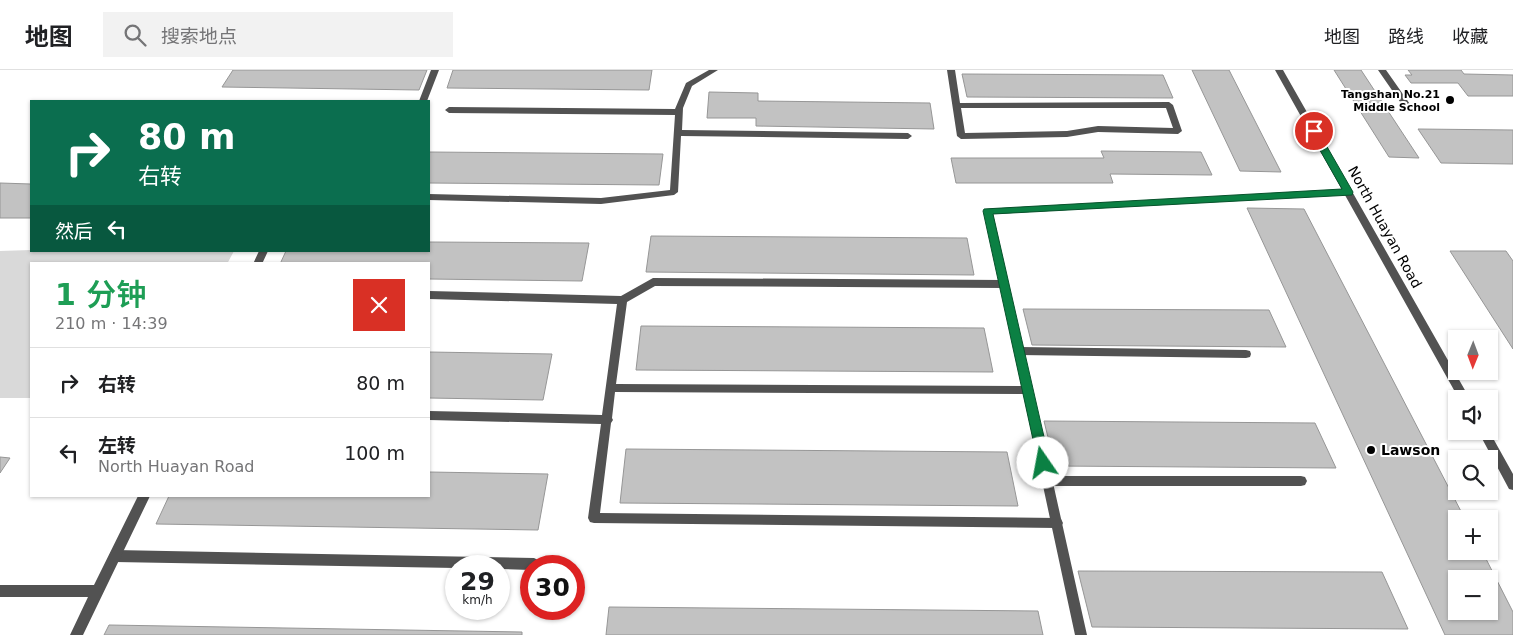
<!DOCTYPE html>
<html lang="zh">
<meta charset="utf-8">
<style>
:root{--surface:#fff;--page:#f2f2f2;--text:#202124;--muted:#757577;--line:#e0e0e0}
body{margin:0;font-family:"DejaVu Sans","Noto Sans SC",sans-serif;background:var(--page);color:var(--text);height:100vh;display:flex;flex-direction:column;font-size:19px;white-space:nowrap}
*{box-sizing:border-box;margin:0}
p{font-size:16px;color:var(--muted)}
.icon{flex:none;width:28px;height:28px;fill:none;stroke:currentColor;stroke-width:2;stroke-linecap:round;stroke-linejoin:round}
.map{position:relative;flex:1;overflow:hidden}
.side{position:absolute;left:30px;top:192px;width:400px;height:235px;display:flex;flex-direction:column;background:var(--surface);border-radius:0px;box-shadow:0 1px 4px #0004}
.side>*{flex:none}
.hud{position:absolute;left:30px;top:30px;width:400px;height:152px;border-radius:0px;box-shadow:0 1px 4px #0004;background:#0b6e4f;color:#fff;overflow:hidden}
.needle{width:32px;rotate:181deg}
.tools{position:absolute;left:1448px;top:260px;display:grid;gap:10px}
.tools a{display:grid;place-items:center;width:50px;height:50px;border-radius:0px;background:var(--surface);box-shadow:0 1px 4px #0004;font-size:25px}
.speed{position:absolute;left:445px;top:485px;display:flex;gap:10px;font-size:25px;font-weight:700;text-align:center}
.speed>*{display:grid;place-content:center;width:65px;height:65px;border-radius:50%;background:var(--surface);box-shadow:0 1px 4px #0004;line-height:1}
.speed small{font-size:12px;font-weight:400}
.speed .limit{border:8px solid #d22;background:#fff;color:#111}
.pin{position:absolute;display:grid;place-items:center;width:42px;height:42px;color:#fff;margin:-21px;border:2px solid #fff;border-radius:50%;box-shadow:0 1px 5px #0007}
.me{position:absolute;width:55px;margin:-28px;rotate:348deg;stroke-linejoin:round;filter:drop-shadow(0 0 4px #0008)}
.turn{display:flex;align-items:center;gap:18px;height:105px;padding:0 25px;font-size:22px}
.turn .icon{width:65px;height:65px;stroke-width:2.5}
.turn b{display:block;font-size:35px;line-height:42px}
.then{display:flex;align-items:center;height:48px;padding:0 25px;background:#0003;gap:10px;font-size:19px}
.round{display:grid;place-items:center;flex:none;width:52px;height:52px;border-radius:0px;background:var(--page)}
.head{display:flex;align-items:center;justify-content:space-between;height:85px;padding:0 25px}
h1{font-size:30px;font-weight:600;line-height:38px;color:#1e9e55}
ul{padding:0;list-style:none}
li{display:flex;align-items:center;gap:15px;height:70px;padding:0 25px;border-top:1px solid var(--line)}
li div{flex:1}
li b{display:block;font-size:19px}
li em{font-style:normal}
header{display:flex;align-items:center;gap:30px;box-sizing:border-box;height:70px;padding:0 25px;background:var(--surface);border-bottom:1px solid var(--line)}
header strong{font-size:24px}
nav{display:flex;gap:28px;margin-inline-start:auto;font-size:18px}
.search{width:350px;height:45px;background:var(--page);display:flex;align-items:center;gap:12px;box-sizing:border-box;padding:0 18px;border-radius:0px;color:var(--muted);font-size:19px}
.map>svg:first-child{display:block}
.green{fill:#d9d9d9}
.building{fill:#c2c2c2;stroke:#969696;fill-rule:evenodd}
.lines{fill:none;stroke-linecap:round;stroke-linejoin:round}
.service{fill:#525252;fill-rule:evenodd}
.minor{fill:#525252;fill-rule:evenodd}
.tertiary{fill:#525252;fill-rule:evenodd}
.route{fill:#0b8043;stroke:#07532c}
.poi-dot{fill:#000;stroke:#fff;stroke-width:2}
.labels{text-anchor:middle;stroke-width:4;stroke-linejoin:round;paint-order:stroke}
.far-poi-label{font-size:11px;font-weight:bold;fill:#000;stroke:#fff;text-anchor:end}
.street-label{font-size:14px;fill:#000;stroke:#fff}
.poi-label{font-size:14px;font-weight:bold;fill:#000;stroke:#fff;text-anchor:start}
</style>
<header>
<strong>地图</strong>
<div class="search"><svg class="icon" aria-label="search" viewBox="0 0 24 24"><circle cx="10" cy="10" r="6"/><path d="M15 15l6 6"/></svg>搜索地点</div>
<nav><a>地图</a><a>路线</a><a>收藏</a></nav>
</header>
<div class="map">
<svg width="1513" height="565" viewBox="0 0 1513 565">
<rect width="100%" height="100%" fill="#fff"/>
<path class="green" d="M 31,180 L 31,181 L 234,181 L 227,194 L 31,194 L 31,328 L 0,328 L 0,181 Z"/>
<path class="building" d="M 233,0 L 427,0 L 419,20 L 222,17 Z
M 453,0 L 652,0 L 649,20 L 447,18 Z
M 1192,0 L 1229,0 L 1281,102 L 1240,101 Z
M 1334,0 L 1361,0 L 1419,88 L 1389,87 Z
M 1408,0 L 1461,0 L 1464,4 L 1513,5 L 1513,26 L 1468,26 L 1458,13 L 1411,13 L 1405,5 L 1412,5 Z
M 962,4 L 1163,5 L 1173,28 L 967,27 Z
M 709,22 L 758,23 L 758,31 L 930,33 L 934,59 L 756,56 L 756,48 L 707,48 Z
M 1418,59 L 1513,60 L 1513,94 L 1441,93 Z
M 1101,81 L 1201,82 L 1212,105 L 1110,104 L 1113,113 L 956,113 L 951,88 L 1104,88 Z
M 429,82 L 663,84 L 659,115 L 429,113 Z
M 0,113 L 31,114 L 31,148 L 0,148 Z
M 1247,138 L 1304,139 L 1465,449 L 1456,449 L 1456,481 L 1482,481 L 1513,542 L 1513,565 L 1445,565 ZM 1456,509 L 1489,509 L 1489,541 L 1456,541 Z
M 651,166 L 967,168 L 974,205 L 646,202 Z
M 429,172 L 589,173 L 582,211 L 429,209 L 429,194 L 280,194 L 286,181 L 429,181 Z
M 1450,181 L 1506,181 L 1513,191 L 1513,279 Z
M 1023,239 L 1269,240 L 1286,277 L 1032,275 Z
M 641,256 L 984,258 L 993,302 L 636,300 Z
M 429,282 L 552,284 L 543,330 L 429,328 Z
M 1044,351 L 1315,353 L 1336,398 L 1055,396 Z
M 626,379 L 1007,382 L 1018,436 L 620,433 Z
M 0,387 L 10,388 L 0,403 Z
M 429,402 L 548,404 L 538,460 L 156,454 L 169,426 L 429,426 Z
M 1078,501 L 1382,502 L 1408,559 L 1092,557 Z
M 609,537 L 1038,541 L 1043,565 L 606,565 Z
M 109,555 L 522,562 L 522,565 L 104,565 Z"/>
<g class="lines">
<path class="service" d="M 709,0 L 718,0 L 692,16 L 683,38 L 682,60 L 908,63 L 912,66 L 908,69 L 681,66 L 678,122 L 674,125 L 601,134 L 429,130 L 429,124 L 601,128 L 670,120 L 675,45 L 449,43 L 445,40 L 449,37 L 675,39 L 686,13 Z
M 947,0 L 955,0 L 960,33 L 1169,32 L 1173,35 L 1182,61 L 1178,64 L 1098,62 L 1067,67 L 961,69 L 957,66 ZM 961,38 L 1166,38 L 1173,58 L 1098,56 L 1067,61 L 965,63 Z
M 1378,0 L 1386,0 L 1412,37 L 1411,39 L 1405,39 Z
M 653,208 L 1004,210 L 1009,214 L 1004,218 L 655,216 L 627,232 L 616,314 L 1027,316 L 1031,317 L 1032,320 L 1031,323 L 1027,324 L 615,322 L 612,348 L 613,350 L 611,353 L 600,443 L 1057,448 L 1061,449 L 1063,453 L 1061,457 L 1057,458 L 594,453 L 590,452 L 588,448 L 601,354 L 429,350 L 429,341 L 602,345 L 617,234 L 429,229 L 429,221 L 621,226 Z
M 1019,277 L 1246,280 L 1250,281 L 1251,284 L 1250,287 L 1246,288 L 1019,285 L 1015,284 L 1014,281 L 1015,278 Z
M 1047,406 L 1301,406 L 1305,407 L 1307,411 L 1305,415 L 1301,416 L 1047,416 L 1043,415 L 1041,411 L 1043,407 Z
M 115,480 L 534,488 L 538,490 L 540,494 L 539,496 L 531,496 L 531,500 L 499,499 L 499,496 L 456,496 L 456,498 L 115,492 L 111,490 L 109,486 L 111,482 Z"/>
<path class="minor" d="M 431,0 L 439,0 L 427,31 L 419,31 Z
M 1348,119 L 1352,122 L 1348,125 L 993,144 L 1087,565 L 1075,565 L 984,141 L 985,139 Z
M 259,181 L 268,181 L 262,194 L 253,194 Z
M 138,426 L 150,426 L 83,565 L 70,565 L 88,527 L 0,527 L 0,515 L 94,515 Z"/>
<path class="tertiary" d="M 1275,0 L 1283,0 L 1470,329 L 1459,329 Z
M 1478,361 L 1489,361 L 1513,404 L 1513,420 L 1509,419 Z"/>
</g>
<path class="route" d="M 1314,58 L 1318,61 L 1353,122 L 1352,125 L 993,144 L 1050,393 L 1048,397 L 1043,399 L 1039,397 L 983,141 L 984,139 L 1342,119 L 1309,61 Z"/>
<g class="poi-dot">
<circle cx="1450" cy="30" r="5"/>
<circle cx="1371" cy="380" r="5"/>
</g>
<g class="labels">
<g class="far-poi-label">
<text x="1440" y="28">Tangshan No.21<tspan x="1440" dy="13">Middle School</tspan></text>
</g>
<g class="street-label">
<text transform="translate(1385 157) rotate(61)" y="5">North Huayan Road</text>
</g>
<g class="poi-label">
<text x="1381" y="385">Lawson</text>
</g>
</g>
</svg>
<div class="tools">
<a><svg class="needle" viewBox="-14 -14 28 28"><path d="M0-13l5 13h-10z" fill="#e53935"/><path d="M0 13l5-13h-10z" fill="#757577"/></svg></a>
<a><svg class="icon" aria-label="sound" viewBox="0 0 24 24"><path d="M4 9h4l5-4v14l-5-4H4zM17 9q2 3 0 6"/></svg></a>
<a><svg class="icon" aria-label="search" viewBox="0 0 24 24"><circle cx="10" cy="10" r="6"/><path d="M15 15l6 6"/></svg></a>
<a>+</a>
<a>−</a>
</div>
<div class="speed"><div>29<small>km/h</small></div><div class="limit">30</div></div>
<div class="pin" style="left:1314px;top:61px;background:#d93025"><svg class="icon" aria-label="arrive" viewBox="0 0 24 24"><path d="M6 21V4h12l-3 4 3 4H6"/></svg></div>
<svg class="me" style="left:1043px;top:393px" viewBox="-20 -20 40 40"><circle r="19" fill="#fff"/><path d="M0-13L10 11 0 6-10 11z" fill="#0b8043"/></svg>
<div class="hud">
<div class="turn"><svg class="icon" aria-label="right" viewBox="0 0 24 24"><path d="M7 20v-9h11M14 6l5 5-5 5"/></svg><div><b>80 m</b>右转</div></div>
<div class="then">然后<svg class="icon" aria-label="left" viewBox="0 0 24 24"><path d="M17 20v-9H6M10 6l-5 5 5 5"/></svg></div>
</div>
<section class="side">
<div class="head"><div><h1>1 分钟</h1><p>210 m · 14:39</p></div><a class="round" style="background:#d93025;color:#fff"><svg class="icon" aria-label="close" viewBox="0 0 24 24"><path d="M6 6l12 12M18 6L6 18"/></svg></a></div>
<ul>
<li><svg class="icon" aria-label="right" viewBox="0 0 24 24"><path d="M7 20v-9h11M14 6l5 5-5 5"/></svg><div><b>右转</b></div><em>80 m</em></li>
<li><svg class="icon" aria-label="left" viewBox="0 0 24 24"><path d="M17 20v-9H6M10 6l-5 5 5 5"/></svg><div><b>左转</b><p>North Huayan Road</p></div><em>100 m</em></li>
</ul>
</section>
</div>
